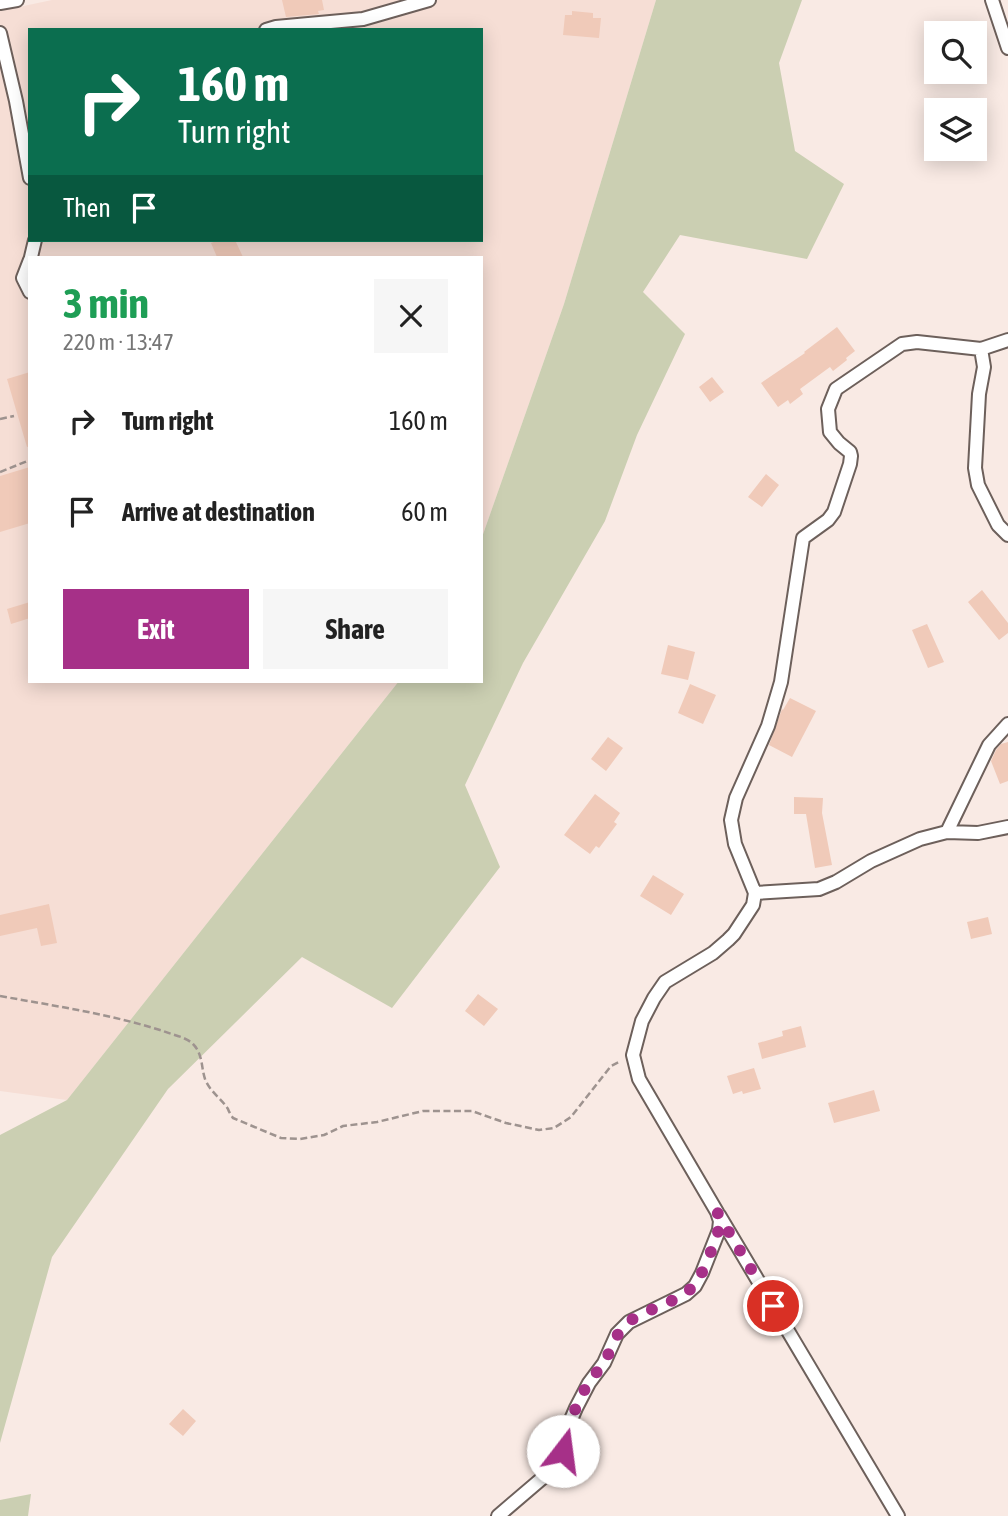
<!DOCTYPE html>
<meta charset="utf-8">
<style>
:root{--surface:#fff;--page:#f6f6f6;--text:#222;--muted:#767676;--accent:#a63088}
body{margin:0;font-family:"Asap Condensed",sans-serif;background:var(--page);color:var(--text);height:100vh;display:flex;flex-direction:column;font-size:26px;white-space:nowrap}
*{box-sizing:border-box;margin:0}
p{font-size:23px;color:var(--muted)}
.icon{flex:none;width:38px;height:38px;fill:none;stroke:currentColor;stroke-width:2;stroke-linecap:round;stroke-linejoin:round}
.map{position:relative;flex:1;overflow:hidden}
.drawer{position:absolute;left:28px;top:256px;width:455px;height:427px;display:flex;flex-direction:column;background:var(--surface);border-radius:0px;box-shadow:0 4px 18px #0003}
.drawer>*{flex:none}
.top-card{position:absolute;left:28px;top:28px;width:455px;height:214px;border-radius:0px;box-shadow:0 4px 18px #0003;background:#0b6e4f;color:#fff;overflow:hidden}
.fabs{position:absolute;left:924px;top:21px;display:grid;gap:14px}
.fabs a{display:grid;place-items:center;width:63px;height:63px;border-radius:0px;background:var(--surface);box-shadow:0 4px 18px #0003;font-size:35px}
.pin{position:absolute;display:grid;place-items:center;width:60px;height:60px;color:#fff;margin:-30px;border:4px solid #fff;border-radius:50%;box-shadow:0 2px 7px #0007}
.me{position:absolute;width:77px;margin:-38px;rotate:15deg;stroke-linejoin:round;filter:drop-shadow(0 0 5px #0008)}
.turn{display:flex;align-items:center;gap:24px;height:147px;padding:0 35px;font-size:32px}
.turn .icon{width:91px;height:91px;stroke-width:2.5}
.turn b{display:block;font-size:49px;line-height:60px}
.then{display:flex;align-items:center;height:66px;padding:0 35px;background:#0003;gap:14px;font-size:26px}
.round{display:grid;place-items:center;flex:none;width:74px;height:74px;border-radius:0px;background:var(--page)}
.overview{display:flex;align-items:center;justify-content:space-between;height:119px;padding:0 35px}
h1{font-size:42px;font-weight:700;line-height:52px;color:#1e9e55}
.button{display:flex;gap:14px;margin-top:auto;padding:14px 35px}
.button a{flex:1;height:80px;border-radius:0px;background:var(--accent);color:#fff;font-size:28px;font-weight:700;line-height:80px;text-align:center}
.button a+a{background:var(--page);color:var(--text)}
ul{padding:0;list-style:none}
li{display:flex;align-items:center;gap:21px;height:91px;padding:0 35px}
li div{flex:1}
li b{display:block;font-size:26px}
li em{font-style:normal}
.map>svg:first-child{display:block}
.education{fill:#f6ded5;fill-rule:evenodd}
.green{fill:#cbcfb2}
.building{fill:#f0cab9}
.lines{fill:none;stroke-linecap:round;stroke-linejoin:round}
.street-casing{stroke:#6d605b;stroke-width:16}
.path{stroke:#9e938f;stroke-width:2.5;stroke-dasharray:7 3.5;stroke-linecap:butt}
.street{stroke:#fff;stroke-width:12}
.route{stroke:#a63088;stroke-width:12;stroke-dasharray:0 21.6}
</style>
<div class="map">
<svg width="1008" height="1516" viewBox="0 0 1008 1516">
<rect width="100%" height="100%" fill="#f9eae4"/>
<path class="education" d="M 52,0 L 656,0 L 564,304 L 481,540 L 481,257 L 30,257 L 30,681 L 399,681 L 67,1100 L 0,1091 L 0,11 ZM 30,30 L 481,30 L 481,240 L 30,240 Z"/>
<path class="green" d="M 656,0 L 802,0 L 779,63 L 795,151 L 844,184 L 807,259 L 680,235 L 643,292 L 685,334 L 637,435 L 605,521 L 523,663 L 465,785 L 500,867 L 392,1008 L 302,957 L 168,1089 L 52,1257 L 0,1443 L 0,1135 L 67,1100 L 399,681 L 481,681 L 481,540 L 564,304 Z
M 31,1494 L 28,1516 L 0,1516 L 0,1500 Z"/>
<path class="building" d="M 282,0 L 322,0 L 324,10 L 318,11 L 319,14 L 286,17 Z
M 572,11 L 593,13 L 593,18 L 601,18 L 599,38 L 563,35 L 565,15 L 572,15 Z
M 219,240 L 235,240 L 243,257 L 217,257 L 211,243 Z
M 837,327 L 855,351 L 846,358 L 847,360 L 833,371 L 830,367 L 800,389 L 803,394 L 790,404 L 788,400 L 778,407 L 761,383 L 805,353 L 804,352 Z
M 30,372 L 30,446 L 27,447 L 7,379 Z
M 712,377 L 724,392 L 710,402 L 699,387 Z
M 30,467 L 30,523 L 0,532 L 0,476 Z
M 766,474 L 779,485 L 762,507 L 748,497 Z
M 982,590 L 1008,623 L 1008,633 L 999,640 L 968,602 Z
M 30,602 L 30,618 L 11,624 L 7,609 Z
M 927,624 L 944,662 L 928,668 L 912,630 Z
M 668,645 L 695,652 L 688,680 L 661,674 Z
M 690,684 L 716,695 L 703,724 L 678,713 Z
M 790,698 L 816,711 L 792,757 L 769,745 L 782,709 L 783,710 Z
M 608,737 L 623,748 L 606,771 L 591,759 Z
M 1008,742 L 1008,781 L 1000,784 L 991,761 L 996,750 L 1001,744 Z
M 595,794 L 620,813 L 614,822 L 617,824 L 599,848 L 596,846 L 590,854 L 564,835 Z
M 794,797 L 823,798 L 822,813 L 832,865 L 815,868 L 806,814 L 794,814 Z
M 653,875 L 684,894 L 671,915 L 640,896 Z
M 49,904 L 57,943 L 41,946 L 37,928 L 0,936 L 0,915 Z
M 988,917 L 992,934 L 971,939 L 967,922 Z
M 478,994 L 498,1009 L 484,1026 L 465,1011 Z
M 801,1026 L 806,1047 L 762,1059 L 758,1043 L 783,1036 L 782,1031 Z
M 754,1068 L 761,1089 L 743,1094 L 742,1091 L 733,1094 L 727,1076 Z
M 874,1090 L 880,1111 L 834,1123 L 828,1103 Z
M 183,1409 L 196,1421 L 183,1436 L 169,1424 Z"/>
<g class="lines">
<g class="street-casing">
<path id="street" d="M 992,0 L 1008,48
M 0,3 L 17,0
M 266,30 L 276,27 L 363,19 L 429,0
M 0,33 L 16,101 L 30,178
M 31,257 L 35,240
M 30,260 L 23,278 L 30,292
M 981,349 L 984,367 L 979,394 L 975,468 L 978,485 L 998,525 L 1008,535
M 947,832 L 989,745 L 1008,724
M 755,893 L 819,889 L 836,882 L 871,861 L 920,839 L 947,832 L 978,833 L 1008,827
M 719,1215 L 898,1516
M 498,1516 L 546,1475 L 563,1451 L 567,1429 L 576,1408 L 589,1383 L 604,1363 L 617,1334 L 629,1322 L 686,1294 L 695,1286 L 702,1273 L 719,1230 L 720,1221 L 717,1212 L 639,1079 L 633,1055 L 642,1021 L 654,998 L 665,982 L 713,953 L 728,940 L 734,934 L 753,905 L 755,893 L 735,844 L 731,820 L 736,798 L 768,726 L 781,682 L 803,538 L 828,520 L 834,512 L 850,464 L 851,456 L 850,452 L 839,443 L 830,432 L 828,409 L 836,389 L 902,344 L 917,342 L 981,349 L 1008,340"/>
</g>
<path class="path" d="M 0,419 L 14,416
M 0,472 L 30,460
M 0,996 C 55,1006 110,1014 163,1031 C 173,1035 186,1037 193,1044 C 203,1054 201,1067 205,1079 C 210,1092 221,1098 228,1109 C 229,1112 231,1115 233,1118 L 281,1138 L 300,1139 L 324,1135 L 343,1126 L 377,1122 L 423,1111 L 472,1111 L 506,1123 L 539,1130 L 554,1128 L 571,1117 L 611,1066 L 621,1061"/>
<use href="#street" class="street"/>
</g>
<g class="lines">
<path class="route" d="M 563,1451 C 568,1427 576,1402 590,1381 C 594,1375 599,1370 603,1364 C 612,1350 614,1334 628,1323 C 634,1317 643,1313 651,1310 C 689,1293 694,1294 710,1254 C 716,1239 722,1228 717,1212 L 773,1306"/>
</g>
</svg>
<div class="fabs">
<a><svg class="icon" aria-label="search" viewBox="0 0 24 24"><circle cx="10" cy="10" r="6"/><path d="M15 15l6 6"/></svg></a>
<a><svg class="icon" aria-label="layers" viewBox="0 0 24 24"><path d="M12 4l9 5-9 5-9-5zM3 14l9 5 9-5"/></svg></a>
</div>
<div class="pin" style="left:773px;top:1306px;background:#d93025"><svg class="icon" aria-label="arrive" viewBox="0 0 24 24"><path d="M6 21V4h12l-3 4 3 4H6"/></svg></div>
<svg class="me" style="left:563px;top:1451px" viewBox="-20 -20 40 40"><circle r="19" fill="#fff"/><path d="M0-13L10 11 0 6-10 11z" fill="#a63088"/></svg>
<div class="top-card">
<div class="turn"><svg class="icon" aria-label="right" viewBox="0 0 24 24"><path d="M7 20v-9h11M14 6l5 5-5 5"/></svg><div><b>160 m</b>Turn right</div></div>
<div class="then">Then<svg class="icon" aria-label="arrive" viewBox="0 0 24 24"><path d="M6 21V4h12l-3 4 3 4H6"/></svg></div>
</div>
<section class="drawer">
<div class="overview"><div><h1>3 min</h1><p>220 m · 13:47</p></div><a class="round"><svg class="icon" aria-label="close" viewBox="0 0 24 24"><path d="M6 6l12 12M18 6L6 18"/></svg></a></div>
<ul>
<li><svg class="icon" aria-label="right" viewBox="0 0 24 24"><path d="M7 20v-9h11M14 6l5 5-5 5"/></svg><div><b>Turn right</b></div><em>160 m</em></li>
<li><svg class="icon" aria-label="arrive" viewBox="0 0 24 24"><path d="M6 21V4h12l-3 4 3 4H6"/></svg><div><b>Arrive at destination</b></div><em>60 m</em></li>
</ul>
<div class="button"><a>Exit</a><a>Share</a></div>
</section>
</div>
